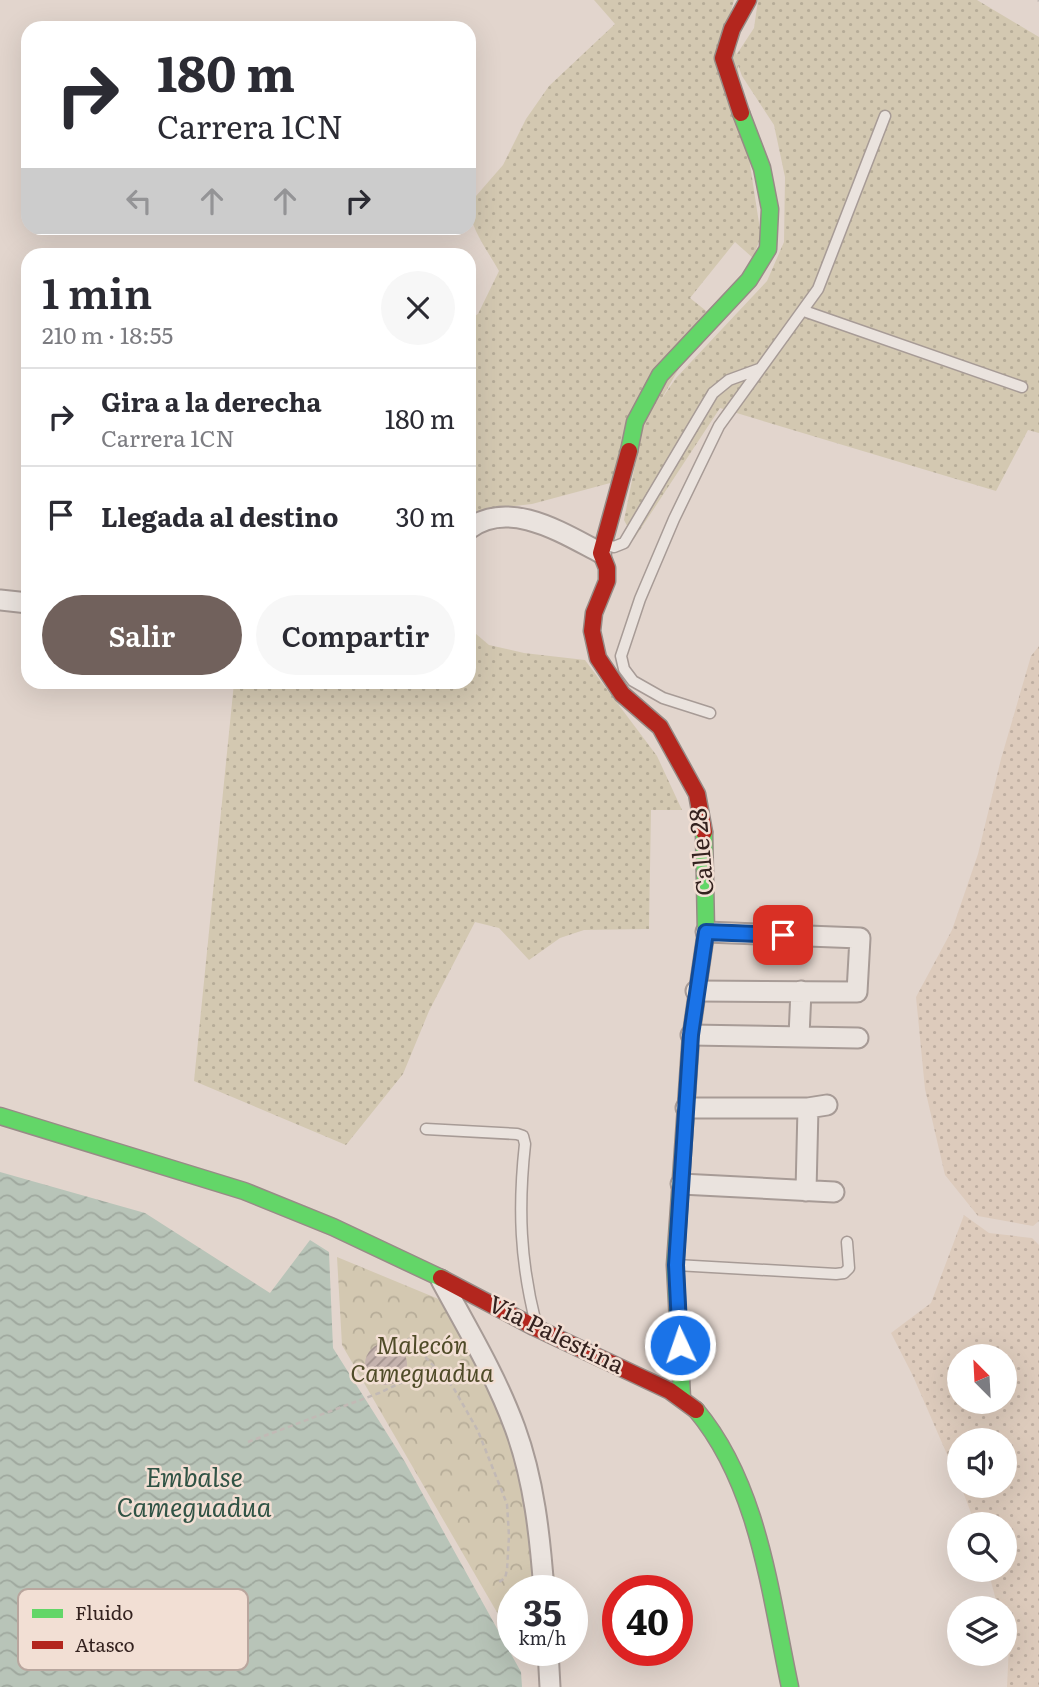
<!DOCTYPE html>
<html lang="es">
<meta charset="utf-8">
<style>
:root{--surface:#fff;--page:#f7f7f7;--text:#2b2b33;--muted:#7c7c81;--line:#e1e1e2;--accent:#71615c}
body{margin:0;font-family:Literata,serif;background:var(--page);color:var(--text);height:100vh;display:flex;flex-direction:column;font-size:26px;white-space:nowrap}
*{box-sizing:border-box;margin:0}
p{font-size:23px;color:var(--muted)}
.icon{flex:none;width:38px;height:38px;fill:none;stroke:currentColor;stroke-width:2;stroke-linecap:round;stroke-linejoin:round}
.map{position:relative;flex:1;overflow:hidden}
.sheet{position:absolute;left:21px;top:248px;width:455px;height:441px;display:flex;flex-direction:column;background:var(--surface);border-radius:21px;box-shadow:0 7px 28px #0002}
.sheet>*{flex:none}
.guide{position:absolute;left:21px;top:21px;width:455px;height:214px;border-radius:21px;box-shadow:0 7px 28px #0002;background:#fff;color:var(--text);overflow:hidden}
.needle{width:46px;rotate:336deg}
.tools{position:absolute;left:947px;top:1344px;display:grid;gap:14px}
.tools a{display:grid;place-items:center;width:70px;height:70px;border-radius:50%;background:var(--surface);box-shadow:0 7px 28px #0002;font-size:35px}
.speed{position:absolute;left:497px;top:1575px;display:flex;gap:14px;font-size:35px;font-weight:700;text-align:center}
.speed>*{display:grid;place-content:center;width:91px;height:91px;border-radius:50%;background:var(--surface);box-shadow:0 7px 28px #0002;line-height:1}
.speed small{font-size:18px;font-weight:400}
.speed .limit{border:10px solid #d22;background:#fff;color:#111}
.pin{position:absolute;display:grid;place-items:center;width:60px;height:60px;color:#fff;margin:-30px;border-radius:14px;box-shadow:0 4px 10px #0006}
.me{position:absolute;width:77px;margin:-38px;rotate:357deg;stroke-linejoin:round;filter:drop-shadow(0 0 5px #0008)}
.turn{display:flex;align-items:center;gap:24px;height:147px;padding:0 21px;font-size:32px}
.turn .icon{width:91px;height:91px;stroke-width:2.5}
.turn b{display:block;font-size:49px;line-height:60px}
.lanes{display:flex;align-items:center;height:66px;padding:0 21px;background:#0003;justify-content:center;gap:35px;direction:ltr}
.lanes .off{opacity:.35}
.round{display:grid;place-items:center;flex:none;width:74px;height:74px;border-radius:37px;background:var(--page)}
.headline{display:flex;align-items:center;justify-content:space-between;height:119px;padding:0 21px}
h1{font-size:42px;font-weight:600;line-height:52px}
.cta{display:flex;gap:14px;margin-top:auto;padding:14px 21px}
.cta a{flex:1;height:80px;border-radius:42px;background:var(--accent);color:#fff;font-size:28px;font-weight:600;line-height:80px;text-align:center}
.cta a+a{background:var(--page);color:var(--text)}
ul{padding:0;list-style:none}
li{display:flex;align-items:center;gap:21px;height:98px;padding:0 21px;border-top:2px solid var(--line)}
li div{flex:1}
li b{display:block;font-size:26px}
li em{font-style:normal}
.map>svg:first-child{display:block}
.farmland{fill:url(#farmland-dots);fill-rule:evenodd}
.grass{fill:url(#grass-dots)}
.forest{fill:url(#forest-crowns)}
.water{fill:url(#water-waves)}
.building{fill:url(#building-hatch)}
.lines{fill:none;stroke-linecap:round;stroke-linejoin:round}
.lane-casing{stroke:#a79b96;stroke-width:13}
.street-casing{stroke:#a79b96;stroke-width:23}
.fast-casing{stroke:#978b86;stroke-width:19}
.jam-casing{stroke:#978b86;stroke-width:19}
.path{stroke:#c2b9b5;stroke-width:2.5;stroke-dasharray:5 3.5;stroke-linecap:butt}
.lane{stroke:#eae3de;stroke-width:10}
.street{stroke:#eae3de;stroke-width:19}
.fast{stroke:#63d668;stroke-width:16}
.jam{stroke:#b3261e;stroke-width:16}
.route-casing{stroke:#114b97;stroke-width:18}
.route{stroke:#1a73e8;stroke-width:12}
.labels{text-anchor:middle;stroke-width:5;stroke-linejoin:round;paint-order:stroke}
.street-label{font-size:24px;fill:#34221f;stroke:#f2dfd4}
.park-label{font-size:24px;font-style:italic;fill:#4f4b28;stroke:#f2dfd4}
.water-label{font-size:26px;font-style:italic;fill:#305345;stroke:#f2dfd4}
.key{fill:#f2dfd4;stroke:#b9a69e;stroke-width:2}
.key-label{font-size:19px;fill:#34221f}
</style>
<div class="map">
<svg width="1039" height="1687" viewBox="0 0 1039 1687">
<defs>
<pattern id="farmland-dots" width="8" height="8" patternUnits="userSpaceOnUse" patternTransform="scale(1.75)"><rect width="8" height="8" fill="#ddcbbc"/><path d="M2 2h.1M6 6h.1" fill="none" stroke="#beaea1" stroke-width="1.8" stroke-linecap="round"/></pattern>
<pattern id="grass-dots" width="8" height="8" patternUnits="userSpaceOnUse" patternTransform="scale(1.75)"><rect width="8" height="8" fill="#d3c8b1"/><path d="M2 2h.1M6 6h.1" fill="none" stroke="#b6ac98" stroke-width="1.8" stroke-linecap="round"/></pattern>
<pattern id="forest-crowns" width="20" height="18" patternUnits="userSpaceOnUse" patternTransform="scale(1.75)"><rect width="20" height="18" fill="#d3c8b1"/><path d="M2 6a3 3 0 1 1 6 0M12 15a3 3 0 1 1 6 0" fill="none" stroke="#b6ac98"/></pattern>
<pattern id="water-waves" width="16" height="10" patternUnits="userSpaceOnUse" patternTransform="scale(1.75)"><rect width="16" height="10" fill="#b8c4b8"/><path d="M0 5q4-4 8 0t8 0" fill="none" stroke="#9fa89e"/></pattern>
<pattern id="building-hatch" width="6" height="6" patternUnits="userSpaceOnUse" patternTransform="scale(1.75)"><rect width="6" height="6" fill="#c5b3ae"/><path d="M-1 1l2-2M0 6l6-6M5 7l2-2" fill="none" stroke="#a1918d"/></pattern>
</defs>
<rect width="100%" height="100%" fill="#e2d5cd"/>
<path class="farmland" d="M 1039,646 L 1039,1221 L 1033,1226 L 978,1216 L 945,1175 L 925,1089 L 916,997 L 952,930 L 978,854 L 1001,759 L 1031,656 Z
M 964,1215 L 989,1233 L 1032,1238 L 1039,1245 L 1039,1687 L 1007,1687 L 1009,1646 L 1005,1630 L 1004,1608 L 998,1608 L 988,1570 L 1004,1570 L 1004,1524 L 975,1524 L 961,1486 L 1004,1486 L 1004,1440 L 959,1440 L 959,1482 L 913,1376 L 891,1333 L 931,1303 ZM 959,1356 L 1004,1356 L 1004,1402 L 959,1402 Z"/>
<path class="grass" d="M 594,0 L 734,0 L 731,11 L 749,158 L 761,236 L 753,258 L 735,242 L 690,298 L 710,314 L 614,482 L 532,504 L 497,508 L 469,520 L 469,319 L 478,314 L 499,271 C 488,251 469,227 469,204 L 503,165 L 526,119 L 549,86 L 615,24 Z
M 758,0 L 977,0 L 1039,37 L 1039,433 L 1028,430 L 996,491 L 720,408 L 634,539 L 624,520 L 643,426 L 676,378 L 767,281 L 784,242 L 785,177 L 774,125 L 742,76 L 735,57 L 754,28 Z
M 469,628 L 489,645 L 524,653 L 585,660 L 657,756 L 682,810 L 651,810 L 649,929 L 584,930 L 560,938 L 529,960 L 499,928 L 475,922 L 429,1011 L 403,1074 L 346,1145 L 194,1081 L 234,683 L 469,682 Z"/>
<path class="forest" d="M 337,1257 L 470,1312 L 535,1487 L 558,1591 L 513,1591 L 513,1640 L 342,1345 Z"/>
<path class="water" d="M 0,1172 L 145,1213 L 270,1293 L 310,1240 L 329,1252 L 333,1348 L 405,1462 L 521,1672 L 522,1687 L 0,1687 Z"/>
<path class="building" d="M365 1364a21 21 0 1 1 42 0a21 21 0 1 1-42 0Z"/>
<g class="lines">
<g class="lane-casing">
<path id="lane" d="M 804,311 L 1022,387
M 605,544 L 614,547 L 624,543 L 713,393 L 729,380 L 759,369
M 710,713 L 663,698 L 633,681 L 624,669 L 621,656 L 640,599 L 674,519 L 719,426 L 818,289 L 885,116
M 426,1129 L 517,1134 L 523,1136 L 525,1144 C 518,1208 520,1261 536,1324
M 676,1265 L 836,1274 L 844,1273 L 849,1268 L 847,1242"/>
</g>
<g class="street-casing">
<path id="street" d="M 469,529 C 509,498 564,534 601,553
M 0,600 L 28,603
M 696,991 L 857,992 L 860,938 L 706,932
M 691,1035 L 858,1038
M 799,1036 L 801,991
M 686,1108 L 808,1108 L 827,1105
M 681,1184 L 834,1192
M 806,1191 L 808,1108
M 441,1280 C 467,1328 496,1376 515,1428 C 534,1480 540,1536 544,1591
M 548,1650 L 550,1687"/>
</g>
<g class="fast-casing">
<path id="fast" d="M 629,451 L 635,422 L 660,375 L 749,280 L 768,249 L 770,209 L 762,168 L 741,113
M 0,1116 L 244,1191 L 333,1227 L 441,1278
M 682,1398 L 675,1265 L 691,1035 L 706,932 L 704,832
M 696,1410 C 759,1485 770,1594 790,1687"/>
</g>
<g class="jam-casing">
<path id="jam" d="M 741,113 L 723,58 L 732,29 L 748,0
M 629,451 L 601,553 L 607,568 L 607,581 L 594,613 L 592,631 L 598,658 L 622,694 L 660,727 L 697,794 L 704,832
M 441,1278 L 534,1327 L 670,1391 L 696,1410"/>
</g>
<path class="path" d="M 1038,0 L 1039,1
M 408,1338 L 453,1387 L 478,1431 L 507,1504 L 509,1536 L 507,1570 L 505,1578 L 499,1582
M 248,1442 L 379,1393 L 435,1367"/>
<use href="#lane" class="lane"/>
<use href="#street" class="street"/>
<use href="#fast" class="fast"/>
<use href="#jam" class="jam"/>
</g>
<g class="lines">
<g class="route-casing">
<path id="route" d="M 680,1345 L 676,1265 L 691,1035 L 706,932 L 783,935"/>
</g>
<use href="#route" class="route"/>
</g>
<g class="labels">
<g class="street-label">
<text transform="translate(702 852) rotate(-95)" y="8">Calle 28</text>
<text transform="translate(556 1335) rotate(26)" y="8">Vía Palestina</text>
</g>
<g class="park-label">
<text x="422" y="1354">Malecón<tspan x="422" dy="28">Cameguadua</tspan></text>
</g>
<g class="water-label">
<text x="194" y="1487">Embalse<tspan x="194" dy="30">Cameguadua</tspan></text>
</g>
</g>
<rect x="18" y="1589" width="230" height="81" rx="10" class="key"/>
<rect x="32" y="1609" width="31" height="9" fill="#63d668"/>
<rect x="32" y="1641" width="31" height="8" fill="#b3261e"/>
<g class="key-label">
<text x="75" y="1620">Fluido</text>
<text x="75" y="1652">Atasco</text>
</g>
</svg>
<div class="tools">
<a><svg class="needle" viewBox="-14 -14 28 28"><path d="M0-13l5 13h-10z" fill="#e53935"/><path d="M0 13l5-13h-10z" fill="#7c7c81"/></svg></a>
<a><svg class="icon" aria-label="sound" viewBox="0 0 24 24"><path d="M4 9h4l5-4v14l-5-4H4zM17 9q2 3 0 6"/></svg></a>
<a><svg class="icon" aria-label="search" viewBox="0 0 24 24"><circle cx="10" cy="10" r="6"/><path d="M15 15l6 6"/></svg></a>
<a><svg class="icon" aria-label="layers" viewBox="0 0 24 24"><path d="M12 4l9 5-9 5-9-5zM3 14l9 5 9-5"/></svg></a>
</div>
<div class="speed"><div>35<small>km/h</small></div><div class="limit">40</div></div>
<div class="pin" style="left:783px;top:935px;background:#d93025"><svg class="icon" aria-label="arrive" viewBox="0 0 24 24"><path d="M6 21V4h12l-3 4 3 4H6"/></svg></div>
<svg class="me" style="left:680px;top:1345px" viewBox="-20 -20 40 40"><circle r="17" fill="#1a73e8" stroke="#fff" stroke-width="3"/><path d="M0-11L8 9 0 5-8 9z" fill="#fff"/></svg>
<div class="guide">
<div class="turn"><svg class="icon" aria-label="right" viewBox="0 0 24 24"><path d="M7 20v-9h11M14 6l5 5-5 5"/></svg><div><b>180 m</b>Carrera 1CN</div></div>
<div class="lanes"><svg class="icon off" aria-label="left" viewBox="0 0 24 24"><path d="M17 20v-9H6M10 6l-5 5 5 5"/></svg><svg class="icon off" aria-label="ahead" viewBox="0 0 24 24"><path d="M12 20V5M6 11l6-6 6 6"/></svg><svg class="icon off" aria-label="ahead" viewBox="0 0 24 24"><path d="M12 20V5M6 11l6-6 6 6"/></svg><svg class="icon" aria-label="right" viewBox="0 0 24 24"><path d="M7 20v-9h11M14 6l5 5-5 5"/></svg></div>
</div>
<section class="sheet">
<div class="headline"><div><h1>1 min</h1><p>210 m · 18:55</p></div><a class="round"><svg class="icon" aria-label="close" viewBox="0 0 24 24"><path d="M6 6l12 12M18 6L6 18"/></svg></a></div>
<ul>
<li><svg class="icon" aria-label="right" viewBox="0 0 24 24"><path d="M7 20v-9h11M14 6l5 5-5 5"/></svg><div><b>Gira a la derecha</b><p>Carrera 1CN</p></div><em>180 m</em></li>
<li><svg class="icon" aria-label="arrive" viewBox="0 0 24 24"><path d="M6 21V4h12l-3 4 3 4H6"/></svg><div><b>Llegada al destino</b></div><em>30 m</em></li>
</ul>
<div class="cta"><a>Salir</a><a>Compartir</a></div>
</section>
</div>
